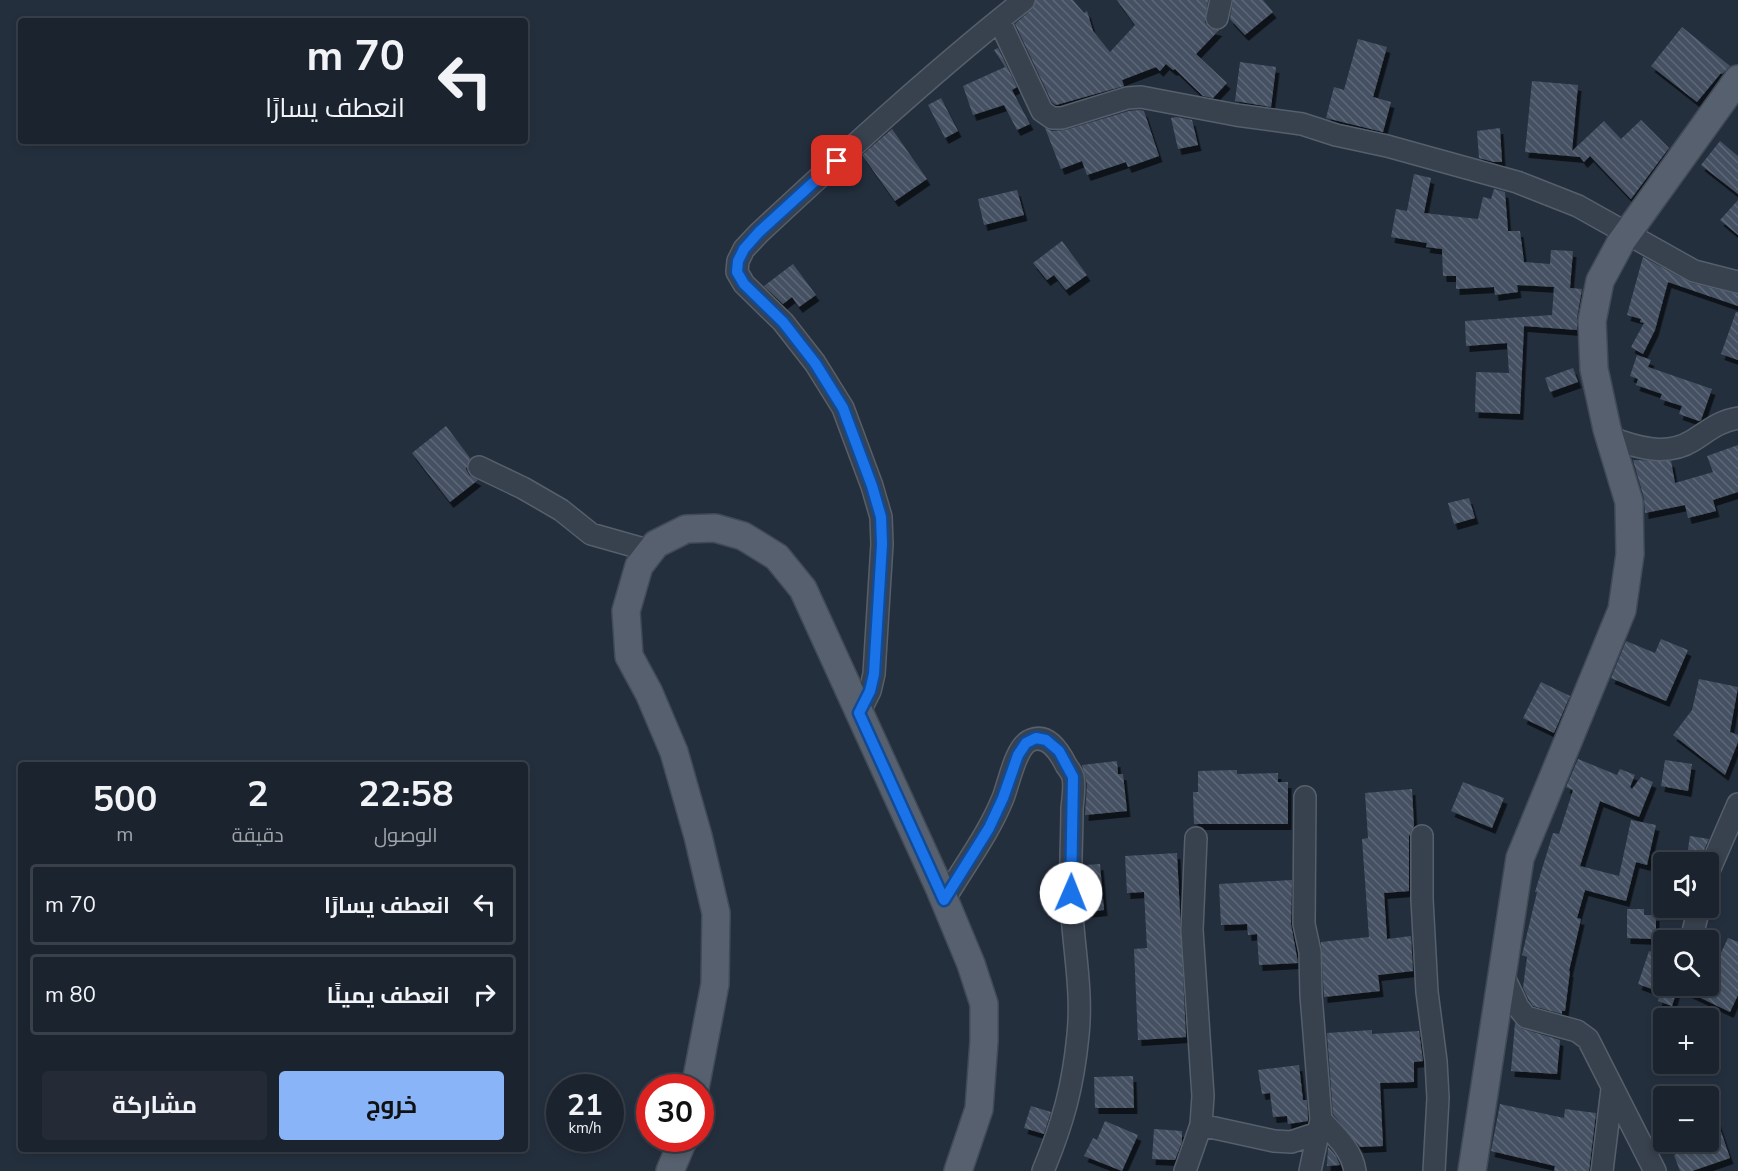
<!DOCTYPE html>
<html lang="ar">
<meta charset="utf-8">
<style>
:root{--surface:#1b232e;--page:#242b36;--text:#f1f3f6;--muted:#a0a4aa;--line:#39404a;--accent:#8ab4f8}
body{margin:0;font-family:"Nunito Sans",Cairo,sans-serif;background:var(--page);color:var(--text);direction:rtl;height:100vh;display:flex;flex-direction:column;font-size:22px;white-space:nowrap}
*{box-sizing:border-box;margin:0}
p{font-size:20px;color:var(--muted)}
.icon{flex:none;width:33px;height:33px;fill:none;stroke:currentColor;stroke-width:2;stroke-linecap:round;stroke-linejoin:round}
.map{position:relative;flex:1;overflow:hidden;direction:ltr}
.details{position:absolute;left:18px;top:762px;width:510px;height:390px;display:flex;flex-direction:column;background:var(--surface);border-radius:6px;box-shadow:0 3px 9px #0003,0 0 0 2px var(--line);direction:rtl}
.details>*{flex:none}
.hud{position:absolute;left:18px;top:18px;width:510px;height:126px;border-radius:6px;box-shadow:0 3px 9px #0003,0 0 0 2px var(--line);direction:rtl;background:#1b232e;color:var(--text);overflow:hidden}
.controls{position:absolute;left:1653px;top:852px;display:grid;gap:12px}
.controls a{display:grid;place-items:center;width:66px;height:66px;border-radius:6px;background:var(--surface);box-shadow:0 3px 9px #0003,0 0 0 2px var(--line);font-size:30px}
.speed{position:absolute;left:546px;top:1074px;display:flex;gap:12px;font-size:30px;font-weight:700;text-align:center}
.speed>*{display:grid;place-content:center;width:78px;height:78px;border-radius:50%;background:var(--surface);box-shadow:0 3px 9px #0003,0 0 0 2px var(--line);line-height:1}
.speed small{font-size:15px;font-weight:400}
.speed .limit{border:9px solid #d22;background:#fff;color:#111}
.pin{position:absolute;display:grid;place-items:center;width:51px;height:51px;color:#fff;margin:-26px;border-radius:12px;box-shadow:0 3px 9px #0006}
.me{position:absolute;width:66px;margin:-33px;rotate:1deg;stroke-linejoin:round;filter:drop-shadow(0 0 4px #0008)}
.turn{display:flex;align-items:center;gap:21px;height:126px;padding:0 24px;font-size:27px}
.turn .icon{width:78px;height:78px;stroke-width:2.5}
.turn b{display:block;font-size:42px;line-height:51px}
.eta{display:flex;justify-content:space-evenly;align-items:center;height:102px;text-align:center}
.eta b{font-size:36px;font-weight:700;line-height:42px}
.action{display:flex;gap:12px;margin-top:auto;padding:12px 24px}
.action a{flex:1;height:69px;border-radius:6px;background:var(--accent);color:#111;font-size:24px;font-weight:700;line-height:69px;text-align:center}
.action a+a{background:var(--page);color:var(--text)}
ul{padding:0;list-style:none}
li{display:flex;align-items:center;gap:18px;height:81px;margin:0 12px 9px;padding:0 12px;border:3px solid var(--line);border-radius:6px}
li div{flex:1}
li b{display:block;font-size:22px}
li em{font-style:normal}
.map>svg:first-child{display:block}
.building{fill:url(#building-back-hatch);filter:url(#shadow)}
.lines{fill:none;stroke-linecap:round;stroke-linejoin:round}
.minor-casing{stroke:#565f6c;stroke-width:24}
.major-casing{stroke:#414a57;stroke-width:30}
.minor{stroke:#38414e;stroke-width:21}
.major{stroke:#56606e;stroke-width:27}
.route-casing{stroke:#114b97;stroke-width:15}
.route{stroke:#1a73e8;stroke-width:10}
</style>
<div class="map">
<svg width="1738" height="1171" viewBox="0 0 1738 1171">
<defs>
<pattern id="building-back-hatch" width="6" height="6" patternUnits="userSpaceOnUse" patternTransform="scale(1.5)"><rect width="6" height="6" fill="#455162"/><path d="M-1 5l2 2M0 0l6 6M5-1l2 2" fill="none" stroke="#5d6877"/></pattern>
<filter id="shadow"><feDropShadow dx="3.5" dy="6" stdDeviation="0" flood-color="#0009"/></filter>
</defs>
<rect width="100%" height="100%" fill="#242f3e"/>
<path class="building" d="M 1036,0 L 1073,0 L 1084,13 L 1087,11 L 1093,31 L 1110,52 L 1135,25 L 1117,0 L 1208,0 L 1205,22 L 1209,28 L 1219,30 L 1196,54 L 1227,83 L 1213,98 L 1203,96 L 1175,69 L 1173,70 L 1166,64 L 1160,71 L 1156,67 L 1122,80 L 1124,86 L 1056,105 L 1052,102 L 1015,24 L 1032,9 Z
M 1233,0 L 1263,0 L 1273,12 L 1245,35 L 1230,19 Z
M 1682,27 L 1730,66 L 1722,74 L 1721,73 L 1697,102 L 1651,66 Z
M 1358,39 L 1387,47 L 1373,97 L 1391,102 L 1383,132 L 1326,118 L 1334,87 L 1344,90 Z
M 998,48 L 1017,87 L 1012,90 L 1030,124 L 1017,130 L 1004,105 L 973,115 L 963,86 L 1005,67 L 994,50 Z
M 1240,62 L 1276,67 L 1271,107 L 1235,101 Z
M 1532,81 L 1578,85 L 1572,151 L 1604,121 L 1621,139 L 1641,120 L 1669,148 L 1631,199 L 1590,156 L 1584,162 L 1580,157 L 1525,152 Z
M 941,98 L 958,131 L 945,138 L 928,105 Z
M 1140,110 L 1144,111 L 1159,156 L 1128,167 L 1126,162 L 1087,175 L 1082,161 L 1061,169 L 1045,128 L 1052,131 L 1065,130 L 1129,111 Z
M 1176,117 L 1192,120 L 1198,145 L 1178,149 L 1171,118 Z
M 1500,128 L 1502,162 L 1494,162 L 1479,158 L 1477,131 Z
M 892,129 L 927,179 L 895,201 L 862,155 Z
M 1720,141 L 1738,156 L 1738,194 L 1701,165 Z
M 1414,174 L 1431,178 L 1424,213 L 1478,219 L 1483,197 L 1491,199 L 1494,189 L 1505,192 L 1508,231 L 1520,231 L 1524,262 L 1550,264 L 1551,250 L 1573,251 L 1570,288 L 1582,289 L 1577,318 L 1577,330 L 1524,326 L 1520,414 L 1475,412 L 1476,372 L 1509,373 L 1507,343 L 1466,346 L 1465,321 L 1552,315 L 1554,287 L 1517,285 L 1518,292 L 1495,295 L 1494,287 L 1456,289 L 1456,276 L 1443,276 L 1442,249 L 1426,247 L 1427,243 L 1391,237 L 1396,209 L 1407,211 Z
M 1017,190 L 1024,215 L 984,225 L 978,199 Z
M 1738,200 L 1738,235 L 1720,220 Z
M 1062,241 L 1087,275 L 1066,290 L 1054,275 L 1047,280 L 1033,263 Z
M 1643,257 L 1691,283 L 1738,294 L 1738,306 L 1668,282 L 1655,330 L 1643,354 L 1631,347 L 1644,323 L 1640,322 L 1641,319 L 1627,315 Z
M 793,264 L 816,295 L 799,307 L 792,297 L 783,304 L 764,286 Z
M 1736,312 L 1738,312 L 1738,360 L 1721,354 Z
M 1637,355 L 1651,360 L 1648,367 L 1712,389 L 1701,420 L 1699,421 L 1679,414 L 1682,406 L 1660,399 L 1662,394 L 1636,385 L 1638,379 L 1630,376 Z
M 1573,368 L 1578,382 L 1550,392 L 1545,378 Z
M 446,426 L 470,458 L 466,469 L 469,475 L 478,480 L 450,502 L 412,453 Z
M 1738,445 L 1738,492 L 1713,500 L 1716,511 L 1688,518 L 1685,505 L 1645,513 L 1644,498 L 1633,460 L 1671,461 L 1675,483 L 1713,472 L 1707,456 Z
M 1469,498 L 1475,518 L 1454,524 L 1448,503 Z
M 1661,639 L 1688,650 L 1666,701 L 1611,678 L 1626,641 L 1655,653 Z
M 1699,679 L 1738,687 L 1730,732 L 1738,735 L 1738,742 L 1725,775 L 1673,735 L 1692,710 Z
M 1541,682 L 1570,696 L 1554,733 L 1523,718 Z
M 1578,759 L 1617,775 L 1620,769 L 1635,775 L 1630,787 L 1632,789 L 1641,777 L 1653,782 L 1639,817 L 1600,801 L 1580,866 L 1619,876 L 1631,820 L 1656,825 L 1647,865 L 1636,862 L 1626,901 L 1585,890 L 1577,918 L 1581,919 L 1569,971 L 1570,971 L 1565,1011 L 1562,1011 L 1562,1014 L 1533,1006 L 1529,1000 L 1523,988 L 1527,957 L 1522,955 L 1537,892 L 1535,892 L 1553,833 L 1559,834 L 1573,790 L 1566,787 Z
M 1665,760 L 1692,764 L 1688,791 L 1661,786 Z
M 1117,761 L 1118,774 L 1123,774 L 1127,811 L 1085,815 L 1087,784 L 1082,765 Z
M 1237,770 L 1237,774 L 1278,773 L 1278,782 L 1288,782 L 1288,824 L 1194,824 L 1193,792 L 1198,792 L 1198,771 Z
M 1463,782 L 1504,798 L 1492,828 L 1451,811 Z
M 1412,789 L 1414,826 L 1409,836 L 1409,891 L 1384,893 L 1387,939 L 1411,936 L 1413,971 L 1378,975 L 1380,991 L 1324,997 L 1321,942 L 1369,937 L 1362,839 L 1368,838 L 1365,793 Z
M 1690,836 L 1709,839 L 1699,862 L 1686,862 Z
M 1177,853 L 1186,1037 L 1138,1040 L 1134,949 L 1147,948 L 1144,892 L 1127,893 L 1125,856 Z
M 1100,864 L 1104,910 L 1086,912 L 1084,865 Z
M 1292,880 L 1291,924 L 1298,963 L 1259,965 L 1257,934 L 1248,935 L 1247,924 L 1221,925 L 1219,884 Z
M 1627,909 L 1644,909 L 1644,915 L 1656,915 L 1656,939 L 1627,938 Z
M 1728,938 L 1738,942 L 1738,995 L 1730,1012 L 1678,987 L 1672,1006 L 1658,1001 L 1660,992 L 1638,984 L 1649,951 L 1664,956 L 1664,986 L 1708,986 L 1708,980 Z
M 1515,1023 L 1523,1029 L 1560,1040 L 1557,1074 L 1511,1071 Z
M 1372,1030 L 1372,1034 L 1419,1031 L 1423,1061 L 1414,1062 L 1414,1082 L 1380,1083 L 1383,1146 L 1360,1147 L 1333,1114 L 1327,1033 Z
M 1299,1065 L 1303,1100 L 1307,1100 L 1308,1119 L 1308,1121 L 1288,1124 L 1287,1116 L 1273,1117 L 1270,1093 L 1262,1094 L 1258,1070 Z
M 1133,1076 L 1134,1108 L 1095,1108 L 1094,1077 Z
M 1708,1102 L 1711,1102 L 1730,1158 L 1692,1171 L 1680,1171 L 1674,1155 L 1684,1151 L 1680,1142 L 1708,1142 Z
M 1500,1104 L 1564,1118 L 1565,1109 L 1596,1113 L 1589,1171 L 1554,1171 L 1555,1166 L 1491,1151 Z
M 1031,1106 L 1051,1112 L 1044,1134 L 1024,1128 Z
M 1105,1121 L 1138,1135 L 1122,1171 L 1084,1156 L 1093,1138 L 1097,1140 Z
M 1154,1129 L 1182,1131 L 1182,1142 L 1175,1160 L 1152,1159 Z
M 1328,1147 L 1336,1156 L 1340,1165 L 1327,1166 Z"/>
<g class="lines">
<g class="minor-casing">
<path id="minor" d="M 1217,18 L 1221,0
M 999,20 L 1042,111 L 1052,118 L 1062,118 L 1127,98 L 1141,97 L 1236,115 L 1302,124 L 1336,135 L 1387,146 L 1517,182 L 1578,206 L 1694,271 L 1738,282
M 1609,437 C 1635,447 1666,457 1692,441 C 1708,431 1719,421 1738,418
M 479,467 L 523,488 L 561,510 L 591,534 L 651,551
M 859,713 L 870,691 L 874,674 L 882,544 L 881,517 L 872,486 L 843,408 L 815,363 L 783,322 L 744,284 L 737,272 L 738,261 L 744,249 L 759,233 C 845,153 932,73 1024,0
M 1305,797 L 1304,924 L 1310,952 L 1311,995 L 1321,1120 L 1310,1171
M 1422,836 L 1422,899 L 1427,992 L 1436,1061 L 1438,1098 L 1434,1171
M 1708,873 L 1738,804
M 944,900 C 964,866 988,835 1003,798 C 1009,783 1015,749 1029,741 C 1047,732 1059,751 1066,765 C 1068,768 1072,773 1073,777 C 1075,786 1073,799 1072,808 C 1072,837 1070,866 1071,895 C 1072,942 1083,987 1078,1035 C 1073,1087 1063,1123 1043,1171
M 1691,940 L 1699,908
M 1502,973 L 1518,1007 L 1526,1017 L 1577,1031 L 1588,1039 L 1655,1171
M 1321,1120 C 1335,1135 1352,1150 1355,1171
M 1201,1125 L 1274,1141 L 1291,1142 L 1318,1133
M 1185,1171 L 1201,1125 L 1203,1096 L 1192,930 L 1196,838
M 1602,1171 L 1612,1089"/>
</g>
<g class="major-casing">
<path id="major" d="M 695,1088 L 715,984 L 716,913 L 698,836 L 674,752 L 649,693 L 629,656 L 626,611 L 639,566 L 656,544 L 686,529 L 715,528 L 743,536 L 777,557 L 803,589 L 939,887 L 971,964 L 984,1004 L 984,1041 L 979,1109 L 958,1171
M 670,1171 L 684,1138
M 1472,1171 L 1520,858 L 1622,610 L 1630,554 L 1629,502 L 1607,429 L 1594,369 L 1592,321 L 1600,281 L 1621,242 L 1738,79"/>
</g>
<use href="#minor" class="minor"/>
<use href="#major" class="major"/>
</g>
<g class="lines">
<g class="route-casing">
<path id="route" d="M 837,161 L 759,232 L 744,249 L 738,261 L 737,272 L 744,284 L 783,322 L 815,363 L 843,408 L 872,486 L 881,517 L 882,544 L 874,674 L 870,691 L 859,713 L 944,900 L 989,828 L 1003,798 L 1018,755 L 1026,743 L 1036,738 L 1046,740 L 1059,751 L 1073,777 L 1071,893"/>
</g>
<use href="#route" class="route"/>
</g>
</svg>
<div class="controls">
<a><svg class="icon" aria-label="sound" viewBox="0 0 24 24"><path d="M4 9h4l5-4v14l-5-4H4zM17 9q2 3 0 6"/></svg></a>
<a><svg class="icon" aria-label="search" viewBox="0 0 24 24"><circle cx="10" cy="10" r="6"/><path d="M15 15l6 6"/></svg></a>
<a>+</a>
<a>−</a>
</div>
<div class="speed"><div>21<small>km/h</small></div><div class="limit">30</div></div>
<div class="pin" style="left:837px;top:161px;background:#d93025"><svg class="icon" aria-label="arrive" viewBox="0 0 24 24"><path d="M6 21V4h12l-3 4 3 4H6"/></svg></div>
<svg class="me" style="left:1071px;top:893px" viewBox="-20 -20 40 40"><circle r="19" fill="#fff"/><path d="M0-13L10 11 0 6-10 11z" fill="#1a73e8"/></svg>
<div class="hud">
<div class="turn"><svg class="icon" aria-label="left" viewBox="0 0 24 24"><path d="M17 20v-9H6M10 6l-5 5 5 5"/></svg><div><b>70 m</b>انعطف يسارًا</div></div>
</div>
<section class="details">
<div class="eta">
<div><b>22:58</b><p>الوصول</p></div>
<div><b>2</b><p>دقيقة</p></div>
<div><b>500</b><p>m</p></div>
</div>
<ul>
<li><svg class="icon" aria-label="left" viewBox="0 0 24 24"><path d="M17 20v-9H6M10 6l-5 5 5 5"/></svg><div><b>انعطف يسارًا</b></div><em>70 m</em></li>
<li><svg class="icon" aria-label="right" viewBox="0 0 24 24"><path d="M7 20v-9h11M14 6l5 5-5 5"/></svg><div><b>انعطف يمينًا</b></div><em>80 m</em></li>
</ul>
<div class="action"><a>خروج</a><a>مشاركة</a></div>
</section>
</div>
